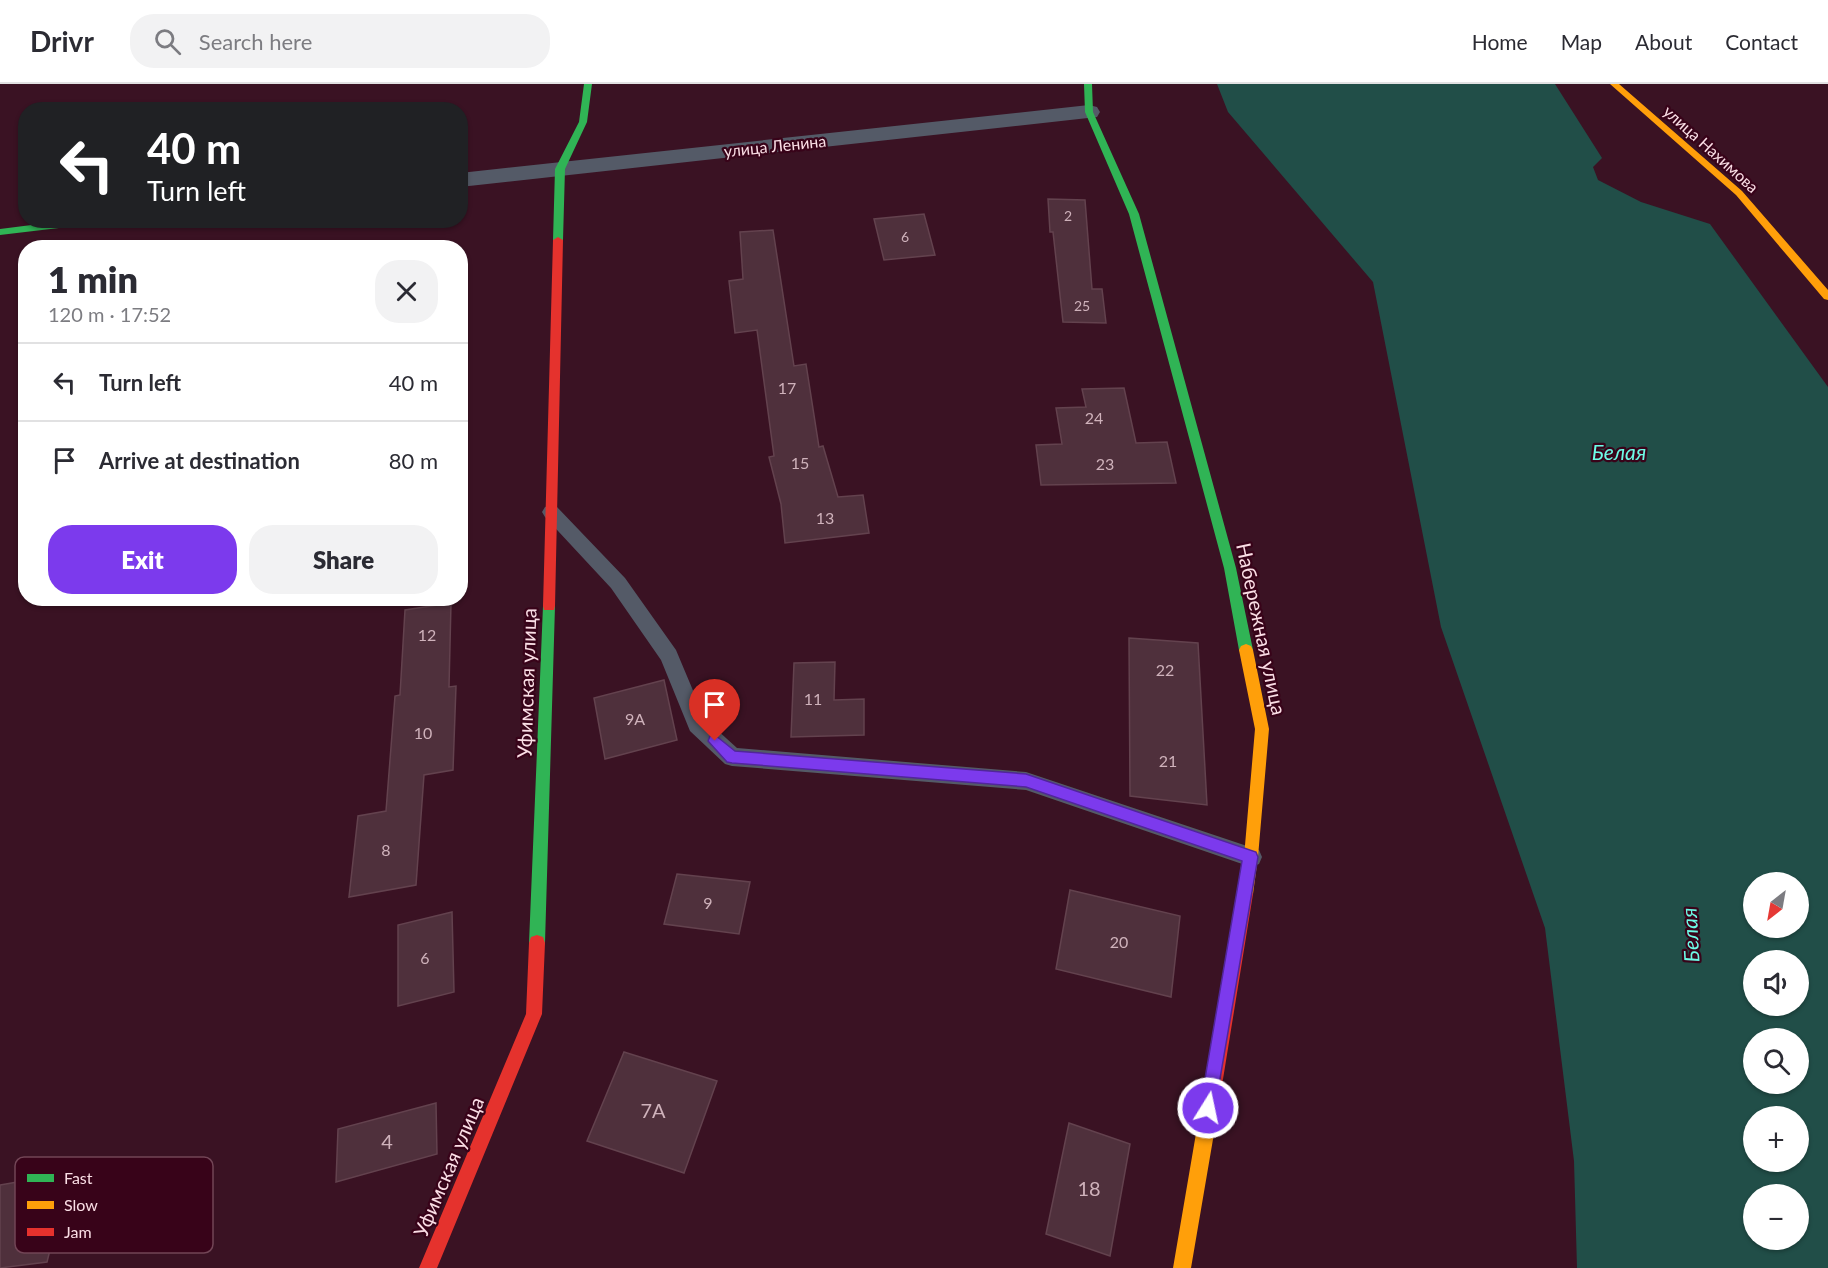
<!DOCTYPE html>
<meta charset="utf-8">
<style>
:root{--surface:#fff;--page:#f2f2f3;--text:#2b2b33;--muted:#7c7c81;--line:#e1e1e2;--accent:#7c3aed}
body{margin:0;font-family:Lato,sans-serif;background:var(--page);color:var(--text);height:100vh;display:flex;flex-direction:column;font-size:22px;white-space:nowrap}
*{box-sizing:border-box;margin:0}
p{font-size:20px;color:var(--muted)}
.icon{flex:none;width:33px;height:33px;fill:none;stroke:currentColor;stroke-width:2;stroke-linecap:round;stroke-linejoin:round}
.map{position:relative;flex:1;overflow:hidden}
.sheet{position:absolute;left:18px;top:156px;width:450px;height:366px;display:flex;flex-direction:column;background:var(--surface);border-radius:24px;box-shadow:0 2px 4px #0004}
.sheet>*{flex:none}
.guide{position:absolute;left:18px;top:18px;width:450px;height:126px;border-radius:24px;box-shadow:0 2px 4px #0004;background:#202124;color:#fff;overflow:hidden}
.needle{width:39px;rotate:211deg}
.controls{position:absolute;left:1743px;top:788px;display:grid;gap:12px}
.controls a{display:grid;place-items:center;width:66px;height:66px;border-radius:50%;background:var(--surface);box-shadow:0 2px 4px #0004;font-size:30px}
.pin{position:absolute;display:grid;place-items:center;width:51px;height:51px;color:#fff;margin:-62px -26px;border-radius:50% 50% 50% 0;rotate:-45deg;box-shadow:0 0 6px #0007}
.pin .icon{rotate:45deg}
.me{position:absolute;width:66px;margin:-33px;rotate:10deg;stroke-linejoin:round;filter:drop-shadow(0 0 4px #0008)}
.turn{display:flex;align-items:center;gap:21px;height:126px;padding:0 30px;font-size:27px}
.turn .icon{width:78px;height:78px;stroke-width:2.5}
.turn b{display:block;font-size:42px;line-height:51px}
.round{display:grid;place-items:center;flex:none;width:63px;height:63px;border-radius:24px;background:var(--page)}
.summary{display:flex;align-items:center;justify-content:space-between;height:102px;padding:0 30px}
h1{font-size:36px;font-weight:800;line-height:45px}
.button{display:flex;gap:12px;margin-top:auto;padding:12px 30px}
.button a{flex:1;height:69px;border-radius:24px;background:var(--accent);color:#fff;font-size:24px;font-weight:800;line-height:69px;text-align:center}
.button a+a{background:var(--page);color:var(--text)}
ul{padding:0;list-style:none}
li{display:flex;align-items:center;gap:18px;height:78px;padding:0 30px;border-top:2px solid var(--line)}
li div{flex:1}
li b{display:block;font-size:22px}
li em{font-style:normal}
header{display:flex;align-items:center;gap:36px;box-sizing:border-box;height:84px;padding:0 30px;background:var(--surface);border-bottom:2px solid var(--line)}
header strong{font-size:28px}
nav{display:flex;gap:33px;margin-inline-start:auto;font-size:21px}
.search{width:420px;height:54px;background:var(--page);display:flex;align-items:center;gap:15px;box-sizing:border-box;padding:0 21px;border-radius:24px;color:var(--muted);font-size:22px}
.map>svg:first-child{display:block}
.water{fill:#214e48;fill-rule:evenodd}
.building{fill:#4f303c;stroke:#63424e;stroke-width:1.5}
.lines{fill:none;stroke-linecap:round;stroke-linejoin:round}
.lane{fill:#545a67;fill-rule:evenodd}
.street{fill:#545a67;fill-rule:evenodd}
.fast{fill:#30b455;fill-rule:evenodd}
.slow{fill:#ff9f0a;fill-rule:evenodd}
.jam{fill:#e5322d;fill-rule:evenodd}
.route{fill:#7c3aed;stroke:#51269a;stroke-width:1.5}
.labels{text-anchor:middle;stroke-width:4.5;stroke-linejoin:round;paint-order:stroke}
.far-number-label{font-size:14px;fill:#cfb2bb}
.far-street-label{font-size:16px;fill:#fadee5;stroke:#380319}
.number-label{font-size:16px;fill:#cfb2bb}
.street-label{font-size:20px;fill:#fadee5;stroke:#380319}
.near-number-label{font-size:20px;fill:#cfb2bb}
.water-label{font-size:21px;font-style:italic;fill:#6dfbe6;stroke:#380319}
.key{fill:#380319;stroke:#724556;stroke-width:1.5}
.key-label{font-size:16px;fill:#fadee5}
</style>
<header>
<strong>Drivr</strong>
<div class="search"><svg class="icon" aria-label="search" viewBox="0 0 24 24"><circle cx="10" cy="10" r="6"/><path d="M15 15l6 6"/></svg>Search here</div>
<nav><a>Home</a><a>Map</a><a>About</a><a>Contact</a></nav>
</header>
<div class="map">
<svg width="1828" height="1184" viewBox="0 0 1828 1184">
<rect width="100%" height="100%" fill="#3a1223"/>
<path class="water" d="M 1217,0 L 1555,0 L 1602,74 L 1593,83 L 1598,96 L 1641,118 L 1710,140 L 1828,303 L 1828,1184 L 1577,1184 L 1574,1077 L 1545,844 L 1441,543 L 1373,198 L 1228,28 ZM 1754,798 L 1798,798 L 1798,843 L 1754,843 ZM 1754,876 L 1798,876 L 1798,921 L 1754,921 ZM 1754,954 L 1798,954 L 1798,999 L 1754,999 ZM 1754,1032 L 1798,1032 L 1798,1077 L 1754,1077 ZM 1754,1110 L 1798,1110 L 1798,1155 L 1754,1155 Z"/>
<path class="building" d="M 1048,115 L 1085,116 L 1092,205 L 1102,205 L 1106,239 L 1063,238 L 1053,148 L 1050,148 Z
M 924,130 L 935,171 L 884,176 L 874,135 Z
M 773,146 L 794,282 L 806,280 L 819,363 L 823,362 L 838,413 L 863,411 L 869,449 L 785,459 L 781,420 L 769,373 L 774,372 L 757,246 L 735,249 L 729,197 L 743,195 L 740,148 Z
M 1124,304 L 1136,359 L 1167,358 L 1176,399 L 1041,401 L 1036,361 L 1062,360 L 1056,324 L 1086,323 L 1082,305 Z
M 451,519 L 449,603 L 456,602 L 453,686 L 424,691 L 416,801 L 349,813 L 358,732 L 386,727 L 395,612 L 400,611 L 405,526 Z
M 1129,554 L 1198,559 L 1207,721 L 1130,712 Z
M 835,578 L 834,616 L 864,615 L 864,651 L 791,653 L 794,579 Z
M 664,596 L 677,656 L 605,675 L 594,614 Z
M 677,790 L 750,798 L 739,850 L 664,840 Z
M 1070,806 L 1180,832 L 1171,913 L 1056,885 Z
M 452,828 L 454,908 L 398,922 L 398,841 Z
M 624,968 L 717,997 L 684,1089 L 587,1057 Z
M 436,1019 L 437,1070 L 336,1098 L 338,1045 Z
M 1069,1039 L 1130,1060 L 1110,1172 L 1046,1150 Z
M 69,1089 L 47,1178 L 0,1184 L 0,1101 Z"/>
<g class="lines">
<path class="lane" d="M 551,421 L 557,423 L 625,494 L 676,566 L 705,635 L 737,664 L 1026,688 L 1259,766 L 1262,773 L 1259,780 L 1251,783 L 1026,706 L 732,682 L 725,680 L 690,647 L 661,576 L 611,504 L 545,433 L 542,428 L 545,423 Z"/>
<path class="street" d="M 1089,21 L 1097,23 L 1100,28 L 1097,33 L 460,103 L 460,89 Z"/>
<path class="fast" d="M 584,0 L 592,0 L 587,38 L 565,85 L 563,156 L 558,159 L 553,156 L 555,85 L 579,38 Z
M 1084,0 L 1092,0 L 1093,28 L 1139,130 L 1236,484 L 1253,566 L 1251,570 L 1241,570 L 1239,566 L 1224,484 L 1129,130 L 1085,28 Z
M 71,136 L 106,136 L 101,139 L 0,151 L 0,145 Z
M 549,517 L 554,518 L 555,522 L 545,859 L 543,865 L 537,867 L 531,865 L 529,859 L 543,522 L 544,518 Z"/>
<path class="slow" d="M 1610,0 L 1619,0 L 1742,107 L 1828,206 L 1828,216 L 1824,215 L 1736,111 Z
M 1246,560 L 1251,562 L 1253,566 L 1269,645 L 1258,773 L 1253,810 L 1250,815 L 1245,817 L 1240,815 L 1237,810 L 1244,773 L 1255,645 L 1239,566 L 1241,562 Z
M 1209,1017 L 1215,1020 L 1218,1026 L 1191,1184 L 1173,1184 L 1200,1026 L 1203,1020 Z"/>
<path class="jam" d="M 558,153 L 563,156 L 555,522 L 554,526 L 544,526 L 543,522 L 553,156 Z
M 1245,803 L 1250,805 L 1253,810 L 1218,1026 L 1215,1032 L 1209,1035 L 1203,1032 L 1200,1026 L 1237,810 L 1240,805 Z
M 537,851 L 543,853 L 545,859 L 542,930 L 437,1184 L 419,1184 L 526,930 L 529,859 L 531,853 Z"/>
</g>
<path class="route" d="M 715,651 L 735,667 L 1026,690 L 1256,768 L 1258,773 L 1214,1030 L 1208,1033 L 1202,1030 L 1200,1024 L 1242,777 L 1026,703 L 732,679 L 727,678 L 708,657 L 710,652 Z"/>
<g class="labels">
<g class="far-number-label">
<text x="1068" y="137">2</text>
<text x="905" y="158">6</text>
<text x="1082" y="227">25</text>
</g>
<g class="far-street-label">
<text transform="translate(775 62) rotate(-6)" y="6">улица Ленина</text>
<text transform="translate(1711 65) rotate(42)" y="6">улица Нахимова</text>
</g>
<g class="number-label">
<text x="787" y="310">17</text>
<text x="1094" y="340">24</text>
<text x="800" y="385">15</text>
<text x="1105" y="386">23</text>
<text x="825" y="440">13</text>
<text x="427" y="557">12</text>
<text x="1165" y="592">22</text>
<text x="813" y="621">11</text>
<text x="635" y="641">9А</text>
<text x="423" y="655">10</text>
<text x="1168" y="683">21</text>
<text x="386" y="772">8</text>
<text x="708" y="825">9</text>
<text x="1119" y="864">20</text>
<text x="425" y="880">6</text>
</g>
<g class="street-label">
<text transform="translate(1261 545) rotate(78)" y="7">Набережная улица</text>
<text transform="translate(527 599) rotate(-88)" y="7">Уфимская улица</text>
<text transform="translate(449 1083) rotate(-67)" y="7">Уфимская улица</text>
</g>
<g class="near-number-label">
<text x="653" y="1034">7А</text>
<text x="387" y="1065">4</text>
<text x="1089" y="1112">18</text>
</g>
<g class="water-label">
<text x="1619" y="376">Белая</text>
<text transform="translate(1691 851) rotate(-93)" y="7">Белая</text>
</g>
</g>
<rect x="15" y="1073" width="198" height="96" rx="9" class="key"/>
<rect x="27" y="1090" width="27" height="8" fill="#30b455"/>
<rect x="27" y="1117" width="27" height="8" fill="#ff9f0a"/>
<rect x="27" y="1144" width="27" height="8" fill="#e5322d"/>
<g class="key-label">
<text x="64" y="1100">Fast</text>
<text x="64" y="1127">Slow</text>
<text x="64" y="1154">Jam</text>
</g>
</svg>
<div class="controls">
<a><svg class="needle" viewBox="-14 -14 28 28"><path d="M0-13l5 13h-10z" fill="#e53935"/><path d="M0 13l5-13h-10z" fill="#7c7c81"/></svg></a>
<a><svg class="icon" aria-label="sound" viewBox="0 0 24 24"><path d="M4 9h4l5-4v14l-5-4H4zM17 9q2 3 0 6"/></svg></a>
<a><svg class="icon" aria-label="search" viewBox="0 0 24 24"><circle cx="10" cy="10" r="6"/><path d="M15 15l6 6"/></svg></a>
<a>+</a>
<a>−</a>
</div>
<div class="pin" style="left:715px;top:657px;background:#d93025"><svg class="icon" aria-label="arrive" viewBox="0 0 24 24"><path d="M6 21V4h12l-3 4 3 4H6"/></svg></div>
<svg class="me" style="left:1208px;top:1024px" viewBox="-20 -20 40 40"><circle r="17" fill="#7c3aed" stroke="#fff" stroke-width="3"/><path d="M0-11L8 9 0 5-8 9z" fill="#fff"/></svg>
<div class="guide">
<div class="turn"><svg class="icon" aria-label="left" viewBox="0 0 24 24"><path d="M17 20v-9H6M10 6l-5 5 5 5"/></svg><div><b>40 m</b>Turn left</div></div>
</div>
<section class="sheet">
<div class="summary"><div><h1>1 min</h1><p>120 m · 17:52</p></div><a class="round"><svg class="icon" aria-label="close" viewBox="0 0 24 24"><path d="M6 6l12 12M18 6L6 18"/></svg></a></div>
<ul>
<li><svg class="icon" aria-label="left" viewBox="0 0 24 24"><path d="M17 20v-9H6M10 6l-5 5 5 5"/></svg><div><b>Turn left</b></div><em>40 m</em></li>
<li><svg class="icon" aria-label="arrive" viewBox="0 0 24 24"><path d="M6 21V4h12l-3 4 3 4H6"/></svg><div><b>Arrive at destination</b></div><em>80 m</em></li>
</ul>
<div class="button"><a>Exit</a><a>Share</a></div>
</section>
</div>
